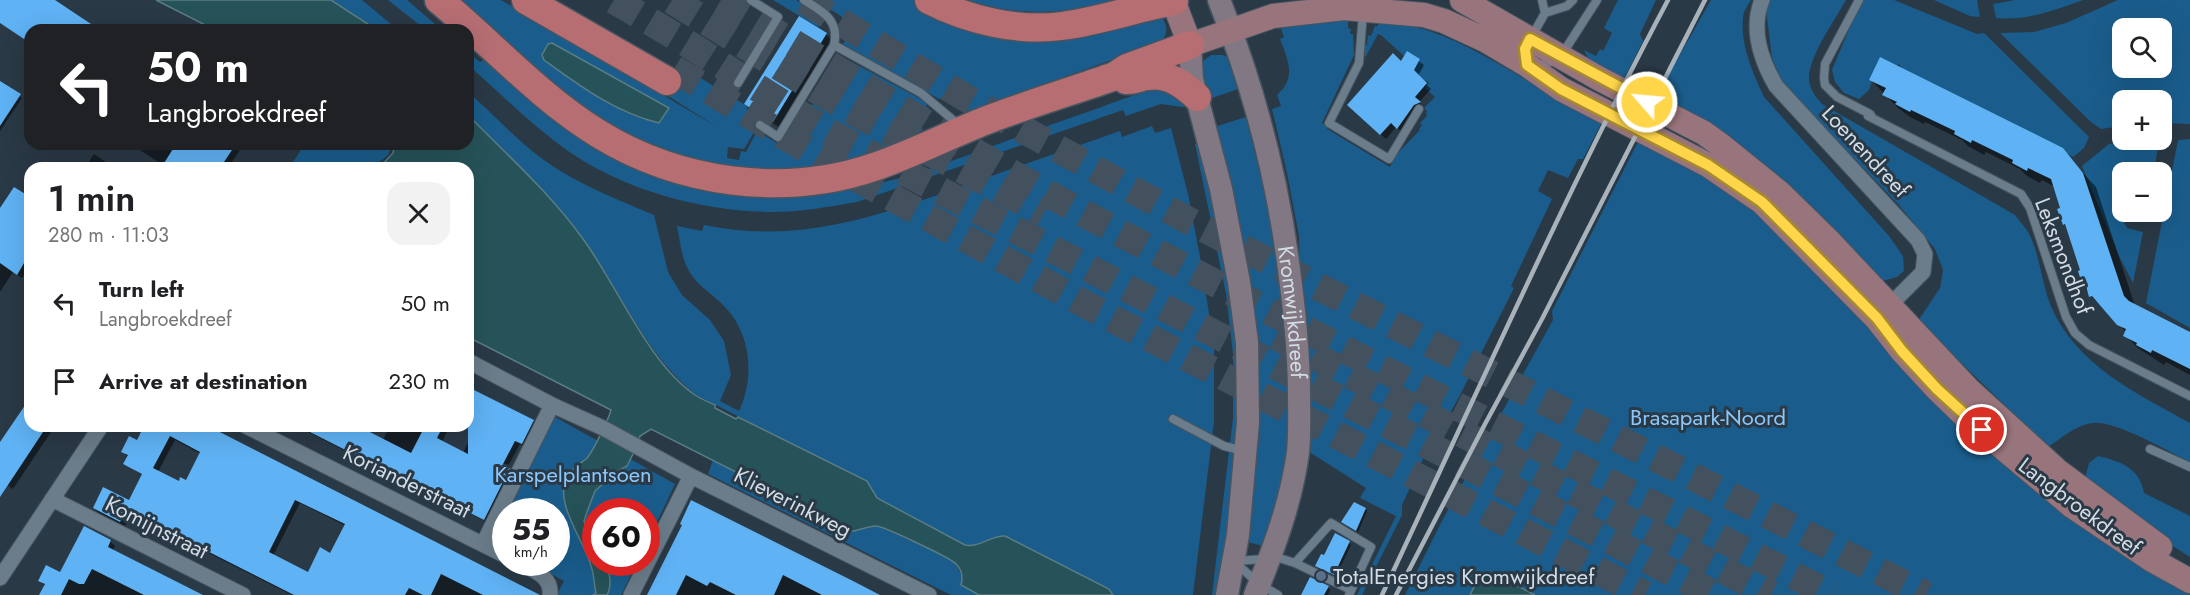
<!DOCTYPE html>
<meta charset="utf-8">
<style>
:root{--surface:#fff;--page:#f2f2f2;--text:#202124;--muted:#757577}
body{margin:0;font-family:Jost,sans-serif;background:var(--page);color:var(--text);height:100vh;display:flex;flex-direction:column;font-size:22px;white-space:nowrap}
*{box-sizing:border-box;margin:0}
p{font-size:20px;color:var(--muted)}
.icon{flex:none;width:33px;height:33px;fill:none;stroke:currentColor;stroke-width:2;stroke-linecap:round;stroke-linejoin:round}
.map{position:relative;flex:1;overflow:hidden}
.drawer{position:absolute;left:24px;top:162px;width:450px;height:270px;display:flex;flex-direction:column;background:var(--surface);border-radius:18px;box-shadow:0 6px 24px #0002}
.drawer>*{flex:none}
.banner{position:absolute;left:24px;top:24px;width:450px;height:126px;border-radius:18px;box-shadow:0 6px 24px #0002;background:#202124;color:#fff;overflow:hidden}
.tools{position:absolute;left:2112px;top:18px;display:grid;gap:12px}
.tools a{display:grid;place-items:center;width:60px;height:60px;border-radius:12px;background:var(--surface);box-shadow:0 6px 24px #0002;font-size:30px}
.speed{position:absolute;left:492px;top:498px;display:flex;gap:12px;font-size:30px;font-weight:700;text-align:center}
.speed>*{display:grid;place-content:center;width:78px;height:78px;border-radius:50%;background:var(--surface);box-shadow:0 6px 24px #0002;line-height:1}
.speed small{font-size:15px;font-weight:400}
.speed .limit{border:9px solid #d22;background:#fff;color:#111}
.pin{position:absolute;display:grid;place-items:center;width:51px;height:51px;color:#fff;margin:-26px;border:3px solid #fff;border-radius:50%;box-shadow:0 2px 6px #0007}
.me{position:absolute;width:66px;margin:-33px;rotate:297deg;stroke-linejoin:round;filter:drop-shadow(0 0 4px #0008)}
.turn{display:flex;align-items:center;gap:21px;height:126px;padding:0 24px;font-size:27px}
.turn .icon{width:78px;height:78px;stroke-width:2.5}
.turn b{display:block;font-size:42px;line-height:51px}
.round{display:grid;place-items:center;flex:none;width:63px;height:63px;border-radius:18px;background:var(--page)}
.headline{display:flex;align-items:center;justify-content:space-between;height:102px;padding:0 24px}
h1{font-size:36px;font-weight:600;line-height:45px}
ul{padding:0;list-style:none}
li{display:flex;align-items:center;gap:18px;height:78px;padding:0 24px}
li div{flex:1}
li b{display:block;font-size:22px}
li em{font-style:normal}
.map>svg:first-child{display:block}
.green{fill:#1a5d8c;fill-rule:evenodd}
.water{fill:#265359;stroke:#5a7c83;stroke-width:1.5}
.shadow{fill:#0007;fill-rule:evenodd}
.building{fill:#5fb2f4;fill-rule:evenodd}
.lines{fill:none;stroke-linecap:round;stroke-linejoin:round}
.motorway-tunnel{stroke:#43515e;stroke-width:28;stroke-dasharray:28 14;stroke-linecap:butt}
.service-casing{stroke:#485560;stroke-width:10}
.minor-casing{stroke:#485560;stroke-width:17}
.secondary-casing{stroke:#485560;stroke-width:25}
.primary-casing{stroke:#485560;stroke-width:26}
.motorway-casing{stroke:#485560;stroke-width:31}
.service{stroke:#6b7c8a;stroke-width:8}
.minor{stroke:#6b7c8a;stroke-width:15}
.secondary{stroke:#827883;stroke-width:22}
.primary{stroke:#98747c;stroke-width:24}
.motorway{stroke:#b66e73;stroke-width:28}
.rail{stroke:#a7b2bb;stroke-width:4.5}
.route-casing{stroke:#a68a30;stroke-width:15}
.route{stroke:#ffd54a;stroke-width:10}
.service-dot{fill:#5c6f8a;stroke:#2a3946;stroke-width:2}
.labels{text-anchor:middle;stroke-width:6;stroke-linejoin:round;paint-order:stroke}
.street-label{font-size:22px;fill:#d3dce4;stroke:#2a3946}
.park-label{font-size:22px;fill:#8cc7f9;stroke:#2a3946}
.poi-label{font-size:22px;fill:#d3dce4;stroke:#2a3946;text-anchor:start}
</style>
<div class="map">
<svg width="2190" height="595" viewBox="0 0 2190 595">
<rect width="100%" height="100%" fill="#2a3946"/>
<path class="green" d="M 331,0 L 362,0 L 398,30 L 377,30 Z
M 388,0 L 407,0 L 442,30 L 426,30 Z
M 447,0 L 501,0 L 717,127 L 662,92 L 679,65 L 747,106 L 747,110 L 762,119 L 744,149 L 728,147 L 727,158 L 739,160 L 741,151 L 746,152 L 757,131 L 785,148 L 834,70 L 852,62 L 928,103 L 926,106 L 929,108 L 920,126 L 923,130 L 916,133 L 917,136 L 861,162 L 742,175 L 615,136 ZM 554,45 L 669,108 L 660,123 C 616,114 579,85 544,60 Z
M 773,0 L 796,0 L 822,16 L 821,18 L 823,20 L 818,27 Z
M 815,0 L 914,0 L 938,12 L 1162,18 C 1168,26 1168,33 1161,42 L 967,112 L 965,106 L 953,104 L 944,98 L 939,99 L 843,44 L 847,38 L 843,36 L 849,27 L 841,16 Z
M 967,0 L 1113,0 C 1063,15 1016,16 967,0 Z
M 1618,0 L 1656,0 L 1640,34 L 1643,41 L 1623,81 L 1591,64 L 1584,50 L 1596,56 L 1600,49 L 1603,51 L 1612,33 L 1604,28 Z
M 1711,0 L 1751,0 C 1748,5 1743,12 1743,18 C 1740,45 1753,73 1764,97 L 1889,236 L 1903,256 L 1904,271 L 1897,277 L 1879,282 L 1656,97 Z
M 1770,0 L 1846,0 C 1835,20 1808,57 1809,80 C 1810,90 1816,97 1822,104 L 2015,215 C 2020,222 2028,230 2031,238 C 2040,258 2042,283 2050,304 C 2075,365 2136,393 2190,423 L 2190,462 C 2167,451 2116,420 2092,423 C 2075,426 2061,438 2048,447 L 1918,321 L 1940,288 L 1943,270 L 1935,249 L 1898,204 L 1800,102 L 1781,80 L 1772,58 L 1766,10 Z
M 1864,0 L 1894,0 L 1977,34 L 1984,33 L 2089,137 L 2084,148 L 2073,157 L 2047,142 L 1937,97 L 1940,87 L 1905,74 L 1899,64 L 1889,72 L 1876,68 L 1869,90 L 1859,99 L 1844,93 L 1835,82 L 1832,70 L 1852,22 Z
M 1934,0 L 1977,0 L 1980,17 L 1970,16 Z
M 2015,0 L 2083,0 C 2055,10 2027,21 1996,18 L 1993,4 Z
M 2118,0 L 2190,0 L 2190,124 L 2162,123 L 2162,100 L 2122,100 L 2122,126 L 2101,129 L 2091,122 L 2000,33 L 2034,32 L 2066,23 ZM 2122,28 L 2162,28 L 2162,68 L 2122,68 Z
M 1348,18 L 1348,28 L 1351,29 L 1350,34 L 1353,34 L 1354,55 L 1322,123 L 1328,127 L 1327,129 L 1390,167 L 1394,157 L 1420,130 L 1419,129 L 1422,125 L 1420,123 L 1427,116 L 1426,113 L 1427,111 L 1424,108 L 1435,97 L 1425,88 L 1429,83 L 1426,80 L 1422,84 L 1411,74 L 1420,59 L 1408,52 L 1404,56 L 1381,35 L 1378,34 L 1365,58 L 1365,45 L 1367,45 L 1368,35 L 1371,36 L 1375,26 L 1378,26 L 1378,21 C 1437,26 1468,47 1518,75 C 1546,92 1574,106 1603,120 L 1583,159 L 1578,159 L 1568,178 L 1548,170 L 1538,191 L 1552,199 L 1511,286 L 1514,288 L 1459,397 L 1448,417 L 1437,428 L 1402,505 L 1402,515 L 1362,595 L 1357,595 L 1396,516 L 1360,498 L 1366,488 L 1303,448 L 1299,236 L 1287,173 L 1272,109 L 1281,106 L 1277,95 C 1297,78 1288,60 1280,39 L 1284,37 L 1280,26 Z
M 468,52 L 480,62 L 484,59 C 514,86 544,115 578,138 C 692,215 824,208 949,162 C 999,144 1048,125 1099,108 C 1117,101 1136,94 1155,89 L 1164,89 L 1190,106 L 1182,107 L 1161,104 L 1126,116 L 1123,110 L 857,202 C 828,207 800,212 771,212 C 701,211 626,191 568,151 C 533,126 501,94 468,65 Z
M 1211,55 L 1223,55 L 1227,57 L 1238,89 L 1204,101 L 1202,62 Z
M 468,92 C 488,109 505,128 525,145 C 562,178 609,196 654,215 L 668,272 L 682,295 L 710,320 L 724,341 L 731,375 L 720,401 L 739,411 C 755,377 751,334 725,307 C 713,294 697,286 689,271 C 681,257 680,241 677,226 L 702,231 L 704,225 C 800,245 881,215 969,184 C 1019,166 1069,149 1120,131 L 1122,137 L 1152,126 L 1155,133 L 1171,128 L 1188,194 L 1201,262 L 1214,346 L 1214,421 L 1193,595 L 1113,595 L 1109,589 L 1005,536 C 991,535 980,548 965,545 L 876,498 L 867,481 L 696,395 C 645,354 621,291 583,239 C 550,194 507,155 468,115 Z
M 1246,117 L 1265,194 L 1279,271 L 1294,424 L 1268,547 L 1247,542 L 1256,465 L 1253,417 L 1211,128 Z
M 1640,138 L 1732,190 L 2190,586 L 2190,595 L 1535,595 L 1493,573 L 1480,575 L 1470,595 L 1405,595 L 1443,519 L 1553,320 L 1552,311 Z
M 2190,139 L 2190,328 L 2146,303 L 2178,140 Z
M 2140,140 L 2159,140 L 2154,172 L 2122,172 L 2122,212 L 2124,212 L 2122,219 L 2127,228 L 2143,232 L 2133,283 L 2120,258 L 2082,166 L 2109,144 Z
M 1204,141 L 1244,378 L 1221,595 L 1212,595 L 1233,418 L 1233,354 L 1226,294 L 1195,144 Z
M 305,144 L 393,144 L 388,155 L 373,167 L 289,168 Z
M 555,417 L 675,484 L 647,543 L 646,512 L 596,512 L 596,562 L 637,563 L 621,595 L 557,595 L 564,581 L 531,563 L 556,562 L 556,512 L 508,512 Z
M 2098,456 C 2120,461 2140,468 2144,493 L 2190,516 L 2190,557 L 2157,536 L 2085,479 L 2089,463 Z
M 713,460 L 853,531 L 878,526 L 939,553 L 955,563 L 970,590 L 979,595 L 951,595 L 708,474 Z
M 505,517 L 505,549 L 493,542 Z"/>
<path class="water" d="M 156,0 L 331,0 L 377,30 L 215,30 Z
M 552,43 L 669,108 L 659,123 C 616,113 580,86 544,60 L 542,55 L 548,44 Z
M 468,115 C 507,155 550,193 583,239 C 617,285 648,363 695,395 C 701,399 709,402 715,405 L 715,408 L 736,419 L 738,417 L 867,481 L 877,498 L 965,545 C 980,548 991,535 1005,536 L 1109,589 L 1113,595 L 979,595 L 961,585 C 963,578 962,570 956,564 C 951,558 883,526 876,526 C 869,526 860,530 853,531 L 651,429 L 640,436 L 637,446 L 627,466 L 616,472 L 595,491 L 587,512 L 584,521 L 590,538 L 595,547 L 596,562 L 606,563 C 610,572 612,586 607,595 L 593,595 L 596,593 C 594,584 594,574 591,566 C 585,542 553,502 567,478 C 572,469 578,465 586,459 C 592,454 609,418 611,410 L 468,337 L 468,168 L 379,168 L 393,153 L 395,144 L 468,144 Z
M 1493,573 L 1535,595 L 1470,595 L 1480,575 Z"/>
<path class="shadow" d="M 826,34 L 834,42 L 781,128 L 754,112 L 746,104 Z
M 1408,53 L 1424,65 L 1418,76 L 1431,89 L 1419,102 L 1424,107 L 1419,110 L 1402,132 L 1396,127 L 1386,139 L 1353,110 L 1401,63 Z
M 1871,80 L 2062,150 L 2096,187 L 2135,306 L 2190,334 L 2190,375 L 2166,362 L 2164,365 L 2138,348 L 2125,335 L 2126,332 L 2091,296 L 2084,286 L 2082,271 L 2069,229 L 2064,224 L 2062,209 L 2055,187 L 2042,180 L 2040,183 L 2027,176 L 2020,169 L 1986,152 L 1984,155 L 1968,146 L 1962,140 L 1925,122 L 1924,124 L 1910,117 L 1897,107 Z
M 0,82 L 22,98 L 0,131 Z
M 131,144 L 244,144 L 228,168 L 167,168 Z
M 94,154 L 115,168 L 85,168 Z
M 30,199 L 30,266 L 22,278 L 13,272 L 0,292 L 0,211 Z
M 468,389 L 533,421 L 537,426 L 527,448 L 520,444 L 507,468 L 514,474 L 489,523 L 296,426 L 354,426 L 383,440 L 390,426 L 450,426 L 442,442 L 463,453 L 477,423 L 468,418 Z
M 30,400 L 30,426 L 55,426 L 13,489 L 0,480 L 0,445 Z
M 146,426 L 204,426 L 539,595 L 292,595 L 131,514 L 125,526 L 99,513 L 94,508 L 130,502 L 143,475 L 125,464 L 128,457 L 123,451 L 138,442 ZM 175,440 L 201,454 L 187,482 L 179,483 L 158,472 ZM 300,503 L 346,526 L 330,555 L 308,574 L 273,556 Z
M 1365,509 L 1367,511 L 1358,532 L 1345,524 Z
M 684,525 L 877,595 L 648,595 Z
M 110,541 L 115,546 L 112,551 L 200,595 L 43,595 L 45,586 L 40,580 L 60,574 Z
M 1349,543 L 1351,545 L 1336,576 L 1319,568 L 1325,557 Z
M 1328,587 L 1330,590 L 1328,595 L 1302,595 Z"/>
<path class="building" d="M 0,0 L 55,0 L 100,30 L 30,30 L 30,43 L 0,23 Z
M 799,16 L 827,33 L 773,122 L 744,104 Z
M 1407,51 L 1420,59 L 1414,70 L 1427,83 L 1415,97 L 1421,102 L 1414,105 L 1397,129 L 1391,123 L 1380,135 L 1347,105 L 1393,53 L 1401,61 Z
M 1880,57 L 2063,148 L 2083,173 L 2124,296 L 2129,301 L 2190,332 L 2190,369 L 2152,350 L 2151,353 L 2136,345 L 2137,343 L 2123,336 L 2126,329 L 2117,325 L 2092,296 L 2089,297 L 2086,286 L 2083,287 L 2078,271 L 2080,270 L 2065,224 L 2063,225 L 2057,209 L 2060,208 L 2051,179 L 2028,168 L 2027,171 L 2012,163 L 2013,160 L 1972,140 L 1971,143 L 1954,134 L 1955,131 L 1911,110 L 1910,112 L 1895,104 L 1897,102 L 1882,95 L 1886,88 L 1869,80 Z
M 0,81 L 21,94 L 0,126 Z
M 176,144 L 236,144 L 220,168 L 161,168 Z
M 14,187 L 30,197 L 30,253 L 17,275 L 0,263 L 0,208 Z
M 468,387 L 534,420 L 522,444 L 515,441 L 503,464 L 510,468 L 484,520 L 298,426 L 358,426 L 411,453 L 425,426 L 443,426 L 437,438 L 468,454 Z
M 30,398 L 30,426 L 47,426 L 0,497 L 0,442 Z
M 144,426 L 208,426 L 540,595 L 483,595 L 441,574 L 431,595 L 423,595 L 409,588 L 405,595 L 294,595 L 126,510 L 120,522 L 93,508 L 103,487 L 129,500 L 142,474 L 123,464 L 128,455 L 121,452 L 129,436 L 137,440 ZM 170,436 L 200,452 L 186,480 L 180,477 L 179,481 L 153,468 ZM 295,500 L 345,524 L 330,553 L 320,547 L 308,572 L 269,552 Z
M 691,500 L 853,581 L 880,595 L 822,595 L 783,575 L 774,595 L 736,595 L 710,582 L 707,586 L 686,575 L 676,595 L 647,595 L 682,525 L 680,524 Z
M 1354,502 L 1366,508 L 1356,531 L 1341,522 Z
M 84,526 L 111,540 L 108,547 L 203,595 L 144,595 L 92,569 L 84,584 L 79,584 L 69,579 L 61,595 L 39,595 L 45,584 L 38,581 L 46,565 L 60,572 Z
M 1335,533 L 1350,541 L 1334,575 L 1315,566 L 1321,554 L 1324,555 Z
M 1310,577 L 1329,586 L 1324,595 L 1301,595 Z"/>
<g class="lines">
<path class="motorway-tunnel" d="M 614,0 L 688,44 L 828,132 L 1715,595
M 672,0 L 843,106 L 1044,213
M 721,0 C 828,63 933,130 1043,191 C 1301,333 1569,460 1832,595
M 804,0 L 966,98 L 1191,222 L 1926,595
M 674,69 L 831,164 L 1092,308 L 1645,595
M 1276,336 L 1771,595"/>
<g class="service-casing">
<path id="service" d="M 1542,0 L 1545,13
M 1859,0 L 1825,64 L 1824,78 L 1825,85 L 1837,97 L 1870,114 L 1872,117
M 1363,13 L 1359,63 L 1329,123 L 1389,159 L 1419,109
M 1532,36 L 1545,13 L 1567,6 L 1573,0
M 834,45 L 921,93 L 959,125
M 1535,65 L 1555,61 L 1561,56 L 1597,0
M 738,83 L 778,17 L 751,0
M 1868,116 L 2021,194 L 2030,208 L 2066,317 L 2075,333 L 2089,345 L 2190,396
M 760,125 L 778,137 L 834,45 C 840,20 822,11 804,0
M 1173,419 L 1224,446 L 1244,451
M 2150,449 L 2190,467
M 1235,561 L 1279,558 L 1295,563 L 1351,590
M 1295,563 L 1331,523 L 1371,547 L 1349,595
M 1237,564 L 1259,584 L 1278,595"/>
</g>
<g class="minor-casing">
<path id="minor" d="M 1762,0 C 1750,30 1761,60 1776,86 L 1918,240 L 1925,254 L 1923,272 L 1884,311
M 468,361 L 552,405 L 603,428 L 691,476 L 929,595
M 246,426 L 506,556
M 52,499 L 243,595
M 483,544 L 552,405
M 518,562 C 533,570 552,576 550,595
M 0,578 L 101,426
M 631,595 L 691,476"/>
</g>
<g class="secondary-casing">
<g id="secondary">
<path id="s1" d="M 1219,0 C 1253,85 1276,172 1288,262 C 1294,306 1299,349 1299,393 C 1299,413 1300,433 1298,452 C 1291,503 1274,548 1255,595"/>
<path d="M 1190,45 L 1192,79 L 1221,189 L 1239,282 L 1247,342 L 1248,422 L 1238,535 L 1227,595"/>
</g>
</g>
<g class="primary-casing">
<path id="primary" d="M 1173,0 L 1190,45 L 1273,16 L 1344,8 L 1424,15 L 1444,21 L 1485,40 L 1527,65 L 1561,89 L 1708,165 L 1762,202 L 1877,319 L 1902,351 L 1937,389 L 1965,416 L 2072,506 L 2152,560 L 2190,581
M 1462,0 L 1598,78 L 1704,133 L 1722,146 L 1780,193 L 1828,240 L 1968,389 L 2059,472 L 2160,547"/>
</g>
<g class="motorway-casing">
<path id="motorway" d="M 439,0 C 492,44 539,97 599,134 C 679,183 783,198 874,167 C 912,154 949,135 987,120 C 1029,104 1072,91 1115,76 L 1127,68 L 1190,45
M 526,0 L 667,81
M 929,0 C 968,20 1018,32 1062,26 C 1100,21 1136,8 1174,1
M 1126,80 C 1134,81 1141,76 1149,76 C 1168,73 1184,85 1197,97"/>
</g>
<use href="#service" class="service"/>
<use href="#minor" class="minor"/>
<use href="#secondary" class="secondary"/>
<use href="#primary" class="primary"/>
<use href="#motorway" class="motorway"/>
<path class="rail" d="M 1382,595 C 1476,396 1565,194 1668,0
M 1396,595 L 1485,424 L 1542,319 L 1705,0"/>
</g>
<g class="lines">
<g class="route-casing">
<path id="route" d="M 1647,102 L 1530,39 L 1525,49 L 1527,65 L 1561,89 L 1708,165 L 1762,202 L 1877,318 L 1902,351 L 1937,389 L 1982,430"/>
</g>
<use href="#route" class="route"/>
</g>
<circle class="service-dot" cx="1321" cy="576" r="6"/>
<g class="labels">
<g class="street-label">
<text transform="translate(1866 151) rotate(47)" y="8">Loenendreef</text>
<text transform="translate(2064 256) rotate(69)" y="8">Leksmondhof</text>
<text dy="8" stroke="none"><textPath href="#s1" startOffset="322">Kromwijkdreef</textPath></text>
<text transform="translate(407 481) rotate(26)" y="8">Korianderstraat</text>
<text transform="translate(793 502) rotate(27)" y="8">Klieverinkweg</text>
<text transform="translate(2080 506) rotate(37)" y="8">Langbroekdreef</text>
<text transform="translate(157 527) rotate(27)" y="8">Komijnstraat</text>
</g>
<g class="park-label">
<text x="1708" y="425">Brasapark-Noord</text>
<text x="573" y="482">Karspelplantsoen</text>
</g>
<g class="poi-label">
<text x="1333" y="584">TotalEnergies Kromwijkdreef</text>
</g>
</g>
</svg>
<div class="tools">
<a><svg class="icon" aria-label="search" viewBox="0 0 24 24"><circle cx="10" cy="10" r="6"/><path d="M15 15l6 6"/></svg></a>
<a>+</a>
<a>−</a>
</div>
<div class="speed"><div>55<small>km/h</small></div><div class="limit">60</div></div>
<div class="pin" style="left:1982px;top:430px;background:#d93025"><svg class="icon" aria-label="arrive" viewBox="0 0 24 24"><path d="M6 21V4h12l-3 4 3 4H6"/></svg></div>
<svg class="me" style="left:1647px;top:102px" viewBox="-20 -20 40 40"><circle r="17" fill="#ffd54a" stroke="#fff" stroke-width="3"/><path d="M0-11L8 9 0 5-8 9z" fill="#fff"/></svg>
<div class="banner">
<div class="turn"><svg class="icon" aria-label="left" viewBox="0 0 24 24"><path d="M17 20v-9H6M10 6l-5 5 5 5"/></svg><div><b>50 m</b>Langbroekdreef</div></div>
</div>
<section class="drawer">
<div class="headline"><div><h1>1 min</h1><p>280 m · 11:03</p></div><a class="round"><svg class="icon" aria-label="close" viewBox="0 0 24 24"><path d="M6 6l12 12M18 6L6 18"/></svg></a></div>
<ul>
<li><svg class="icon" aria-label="left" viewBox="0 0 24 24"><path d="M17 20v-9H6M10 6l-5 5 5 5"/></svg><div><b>Turn left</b><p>Langbroekdreef</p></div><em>50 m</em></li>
<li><svg class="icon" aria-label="arrive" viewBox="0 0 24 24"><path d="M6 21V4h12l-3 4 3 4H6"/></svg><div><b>Arrive at destination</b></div><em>230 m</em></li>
</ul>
</section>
</div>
